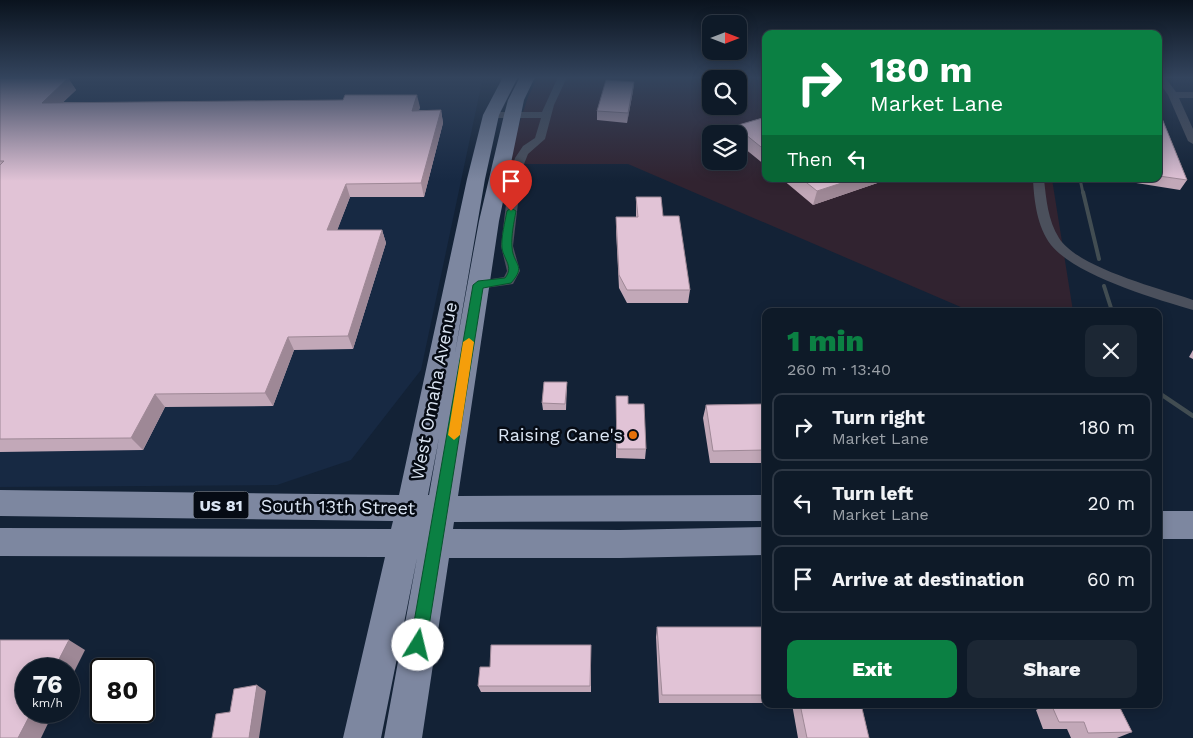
<!DOCTYPE html>
<meta charset="utf-8">
<style>
:root{--surface:#0e1a28;--page:#1c2734;--text:#f1f3f6;--muted:#9ba1a8;--line:#2e3845;--accent:#0b8043}
body{margin:0;font-family:"Work Sans",sans-serif;background:var(--page);color:var(--text);height:100vh;display:flex;flex-direction:column;font-size:19px;white-space:nowrap}
*{box-sizing:border-box;margin:0}
p{font-size:16px;color:var(--muted)}
.icon{flex:none;width:28px;height:28px;fill:none;stroke:currentColor;stroke-width:2;stroke-linecap:round;stroke-linejoin:round}
.map{position:relative;flex:1;overflow:hidden}
.details{position:absolute;left:762px;top:308px;width:400px;height:400px;display:flex;flex-direction:column;background:var(--surface);border-radius:10px;box-shadow:0 2px 12px #0003,0 0 0 1px var(--line)}
.details>*{flex:none}
.banner{position:absolute;left:762px;top:30px;width:400px;height:152px;border-radius:10px;box-shadow:0 2px 12px #0003,0 0 0 1px var(--line);background:#0b8043;color:#fff;overflow:hidden}
.needle{width:32px;rotate:90deg}
.fabs{position:absolute;left:702px;top:15px;display:grid;gap:10px}
.fabs a{display:grid;place-items:center;width:45px;height:45px;border-radius:10px;background:var(--surface);box-shadow:0 2px 12px #0003,0 0 0 1px var(--line);font-size:25px}
.speed{position:absolute;left:15px;top:658px;display:flex;gap:10px;font-size:25px;font-weight:700;text-align:center}
.speed>*{display:grid;place-content:center;width:65px;height:65px;border-radius:50%;background:var(--surface);box-shadow:0 2px 12px #0003,0 0 0 1px var(--line);line-height:1}
.speed small{font-size:12px;font-weight:400}
.speed .limit{border:2px solid #111;border-radius:8px;background:#fff;color:#111}
.pin{position:absolute;display:grid;place-items:center;width:42px;height:42px;color:#fff;margin:-51px -21px;border-radius:50% 50% 50% 0;rotate:-45deg;box-shadow:0 0 5px #0007}
.pin .icon{rotate:45deg}
.me{position:absolute;width:55px;margin:-28px;rotate:9deg;stroke-linejoin:round;filter:drop-shadow(0 0 4px #0008)}
.turn{display:flex;align-items:center;gap:18px;height:105px;padding:0 25px;font-size:22px}
.turn .icon{width:65px;height:65px;stroke-width:2.5}
.turn b{display:block;font-size:35px;line-height:42px}
.then{display:flex;align-items:center;height:48px;padding:0 25px;background:#0003;gap:10px;font-size:19px}
.round{display:grid;place-items:center;flex:none;width:52px;height:52px;border-radius:10px;background:var(--page)}
.headline{display:flex;align-items:center;justify-content:space-between;height:85px;padding:0 25px}
h1{font-size:30px;font-weight:800;line-height:38px;color:var(--accent)}
.action{display:flex;gap:10px;margin-top:auto;padding:10px 25px}
.action a{flex:1;height:58px;border-radius:10px;background:var(--accent);color:#fff;font-size:20px;font-weight:800;line-height:58px;text-align:center}
.action a+a{background:var(--page);color:var(--text)}
ul{padding:0;list-style:none}
li{display:flex;align-items:center;gap:15px;height:68px;margin:0 10px 8px;padding:0 15px;border:2px solid var(--line);border-radius:10px}
li div{flex:1}
li b{display:block;font-size:19px}
li em{font-style:normal}
.map>svg:first-child{display:block}
.commercial{fill:#312330;fill-rule:evenodd}
.built{fill:#172943}
.lines{fill:none;stroke-linecap:round;stroke-linejoin:round}
.stream-far2{stroke:#424d52;stroke-width:3}
.stream-far1{stroke:#424d52;stroke-width:4}
.stream{stroke:#424d52;stroke-width:4.5}
.minor{fill:#4b505c;fill-rule:evenodd}
.trunk{fill:#7d87a0;fill-rule:evenodd}
.wall{fill:#c2a8b8}
.shaded-wall{fill:#9e8896}
.building{fill:#e1c3d6;stroke:#9e8896}
.route{fill:#0b8043;stroke:#07532c}
.slow{fill:#f59e0b}
.food-dot{fill:#e8710a;stroke:#060b14;stroke-width:2}
.labels{text-anchor:middle;stroke-width:5;stroke-linejoin:round;paint-order:stroke}
.shield{fill:#060b14;stroke:#9ba4b0;stroke-width:1}
.shield-label{font-size:16px;font-weight:bold;fill:#dbe5f3}
.street-label{font-size:18px;fill:#dbe5f3;stroke:#060b14}
.poi-label{font-size:18px;fill:#dbe5f3;stroke:#060b14;text-anchor:end}
</style>
<div class="map">
<svg width="1193" height="738" viewBox="0 0 1193 738">
<rect width="100%" height="100%" fill="#132236"/>
<path class="commercial" d="M 538,77 L 766,77 L 766,179 L 1052,179 L 1073,311 L 970,311 L 628,164 L 506,164 L 528,97 ZM 711,79 L 739,79 L 739,106 L 711,106 ZM 711,134 L 739,134 L 739,161 L 711,161 Z"/>
<path class="built" d="M 0,77 L 483,77 L 421,370 L 351,460 L 277,485 L 0,487 Z"/>
<g class="lines">
<path class="stream-far2" d="M 1080,179 L 1083,193"/>
<path class="stream-far1" d="M 1083,192 L 1099,259
M 1104,286 L 1112,311"/>
<path class="stream" d="M 1159,393 L 1193,416"/>
<path class="minor" d="M 558,77 L 567,77 L 554,105 L 545,139 L 528,154 L 522,169 L 513,246 L 520,271 L 513,284 L 478,289 L 473,288 L 471,285 L 473,282 L 504,277 L 507,271 L 501,246 L 509,179 L 515,158 L 523,146 L 535,138 L 541,118 L 491,118 L 486,115 L 491,112 L 542,112 Z
M 1159,77 L 1165,77 L 1176,92 L 1193,92 L 1193,98 L 1179,98 L 1193,129 L 1193,144 L 1188,141 L 1168,95 L 1159,82 Z
M 1033,179 L 1044,179 C 1046,198 1048,221 1059,238 C 1078,268 1159,288 1193,300 L 1193,310 C 1155,299 1075,275 1051,245 C 1037,227 1034,200 1033,179 Z"/>
<path class="trunk" d="M 503,77 L 518,77 L 499,115 L 485,179 L 455,353 L 479,221 L 504,115 L 508,100 L 520,77 L 535,77 L 524,100 L 499,221 L 458,496 L 766,495 L 766,521 L 454,522 L 453,529 L 620,530 L 766,527 L 766,555 L 620,558 L 449,558 L 422,738 L 384,738 L 417,558 L 381,738 L 343,738 L 385,557 L 0,556 L 0,528 L 391,529 L 393,521 L 0,516 L 0,490 L 399,495 L 467,179 L 483,115 ZM 439,438 L 429,495 L 428,495 Z
M 1159,511 L 1193,511 L 1193,539 L 1159,539 Z"/>
</g>
<path class="wall" d="M 0,78 L 68,78 L 76,90 L 63,102 L 420,107 L 419,110 L 441,110 L 443,123 L 424,197 L 350,197 L 337,230 L 382,230 L 386,243 L 353,349 L 294,350 L 273,406 L 165,407 L 143,450 L 0,452 Z
M 634,82 L 633,91 L 627,123 L 597,120 L 597,111 Z
M 1159,111 L 1187,180 L 1180,190 L 1130,182 L 1129,179 L 1159,179 Z
M 766,117 L 766,166 L 739,144 L 739,134 L 734,134 L 735,126 Z
M 782,179 L 889,179 L 813,205 Z
M 636,197 L 663,216 L 690,290 L 688,303 L 627,303 L 619,288 L 616,230 L 616,217 L 636,217 Z
M 1193,350 L 1193,359 L 1189,357 Z
M 567,382 L 566,410 L 543,410 L 542,403 Z
M 616,396 L 628,404 L 646,449 L 645,459 L 616,458 Z
M 766,404 L 766,463 L 710,463 L 703,418 L 706,405 Z
M 657,627 L 766,627 L 766,703 L 659,703 L 656,637 Z
M 591,645 L 591,692 L 481,692 L 478,686 L 490,667 Z
M 792,704 L 861,704 L 869,738 L 798,738 Z
M 1047,704 L 1118,704 L 1132,732 L 1117,738 L 1071,738 L 1067,729 L 1043,729 L 1036,710 Z"/>
<path class="shaded-wall" d="M 68,78 L 76,90 L 50,115 L 42,103 Z
M 634,82 L 633,91 L 627,123 L 628,113 Z
M 417,95 L 420,107 L 415,123 L 412,111 Z
M 441,110 L 443,123 L 424,197 L 421,183 Z
M 854,179 L 889,179 L 813,205 L 817,191 Z
M 346,184 L 350,197 L 332,244 L 327,230 Z
M 382,230 L 386,243 L 353,349 L 348,336 Z
M 288,337 L 294,350 L 273,406 L 265,393 Z
M 155,394 L 165,407 L 143,450 L 131,438 Z
M 69,640 L 85,650 L 69,682 L 69,669 L 54,669 Z
M 257,685 L 266,691 L 259,738 L 249,738 Z
M 32,711 L 54,711 L 41,738 L 18,738 Z"/>
<path class="building" d="M 0,78 L 68,78 L 42,103 L 343,100 L 345,95 L 417,95 L 412,111 L 441,110 L 421,183 L 346,184 L 327,230 L 382,230 L 348,336 L 288,337 L 265,393 L 155,394 L 131,438 L 0,439 L 0,165 L 4,161 L 0,161 Z
M 606,80 L 634,82 L 628,113 L 597,111 Z
M 1159,111 L 1187,180 L 1159,176 Z
M 766,117 L 766,151 L 735,126 Z
M 802,179 L 854,179 L 817,191 Z
M 636,197 L 661,197 L 663,216 L 679,216 L 690,290 L 627,290 L 619,275 L 616,217 L 638,217 Z
M 544,382 L 567,382 L 565,404 L 542,403 Z
M 616,396 L 628,396 L 628,404 L 644,404 L 646,449 L 617,449 Z
M 766,404 L 766,450 L 713,451 L 706,405 Z
M 657,627 L 766,627 L 766,695 L 662,695 Z
M 0,640 L 69,640 L 54,669 L 26,669 L 26,711 L 32,711 L 18,738 L 0,738 Z
M 491,645 L 591,645 L 590,686 L 478,686 L 480,667 L 490,667 Z
M 257,685 L 249,738 L 212,738 L 216,714 L 230,712 L 234,689 Z
M 800,704 L 861,704 L 869,738 L 807,738 Z
M 1051,704 L 1118,704 L 1132,732 L 1088,733 L 1084,722 L 1059,722 Z"/>
<linearGradient id="sky" x2="0" y2="1"><stop stop-color="#0a131e"/><stop offset="0.43" stop-color="#33445d"/><stop offset="1" stop-color="#33445d" stop-opacity="0"/></linearGradient>
<rect width="1193" height="181" fill="url(#sky)"/>
<path class="route" d="M 511,208 L 516,211 C 514,222 511,236 512,247 C 513,265 527,265 511,283 L 483,288 L 426,645 L 423,651 L 418,653 L 412,651 L 410,645 L 473,285 L 478,281 L 505,278 C 514,267 504,260 502,248 C 501,237 505,222 507,211 Z"/>
<path class="slow" d="M 469,338 L 474,342 L 460,435 L 454,440 L 448,435 L 463,342 Z"/>
<circle class="food-dot" cx="633" cy="435" r="5"/>
<g class="labels">
<rect class="shield" x="193.5" y="491.5" width="55" height="27" rx="4"/>
<g class="shield-label">
<text x="221" y="511">US 81</text>
</g>
<g class="street-label">
<text transform="translate(434 391) rotate(-79)" y="6">West Omaha Avenue</text>
<text transform="translate(338 507) rotate(1)" y="6">South 13th Street</text>
</g>
<g class="poi-label">
<text x="623" y="441">Raising Cane's</text>
</g>
</g>
</svg>
<div class="fabs">
<a><svg class="needle" viewBox="-14 -14 28 28"><path d="M0-13l5 13h-10z" fill="#e53935"/><path d="M0 13l5-13h-10z" fill="#9ba1a8"/></svg></a>
<a><svg class="icon" aria-label="search" viewBox="0 0 24 24"><circle cx="10" cy="10" r="6"/><path d="M15 15l6 6"/></svg></a>
<a><svg class="icon" aria-label="layers" viewBox="0 0 24 24"><path d="M12 4l9 5-9 5-9-5zM3 14l9 5 9-5"/></svg></a>
</div>
<div class="speed"><div>76<small>km/h</small></div><div class="limit">80</div></div>
<div class="pin" style="left:511px;top:211px;background:#d93025"><svg class="icon" aria-label="arrive" viewBox="0 0 24 24"><path d="M6 21V4h12l-3 4 3 4H6"/></svg></div>
<svg class="me" style="left:418px;top:645px" viewBox="-20 -20 40 40"><circle r="19" fill="#fff"/><path d="M0-13L10 11 0 6-10 11z" fill="#0b8043"/></svg>
<div class="banner">
<div class="turn"><svg class="icon" aria-label="right" viewBox="0 0 24 24"><path d="M7 20v-9h11M14 6l5 5-5 5"/></svg><div><b>180 m</b>Market Lane</div></div>
<div class="then">Then<svg class="icon" aria-label="left" viewBox="0 0 24 24"><path d="M17 20v-9H6M10 6l-5 5 5 5"/></svg></div>
</div>
<section class="details">
<div class="headline"><div><h1>1 min</h1><p>260 m · 13:40</p></div><a class="round"><svg class="icon" aria-label="close" viewBox="0 0 24 24"><path d="M6 6l12 12M18 6L6 18"/></svg></a></div>
<ul>
<li><svg class="icon" aria-label="right" viewBox="0 0 24 24"><path d="M7 20v-9h11M14 6l5 5-5 5"/></svg><div><b>Turn right</b><p>Market Lane</p></div><em>180 m</em></li>
<li><svg class="icon" aria-label="left" viewBox="0 0 24 24"><path d="M17 20v-9H6M10 6l-5 5 5 5"/></svg><div><b>Turn left</b><p>Market Lane</p></div><em>20 m</em></li>
<li><svg class="icon" aria-label="arrive" viewBox="0 0 24 24"><path d="M6 21V4h12l-3 4 3 4H6"/></svg><div><b>Arrive at destination</b></div><em>60 m</em></li>
</ul>
<div class="action"><a>Exit</a><a>Share</a></div>
</section>
</div>
